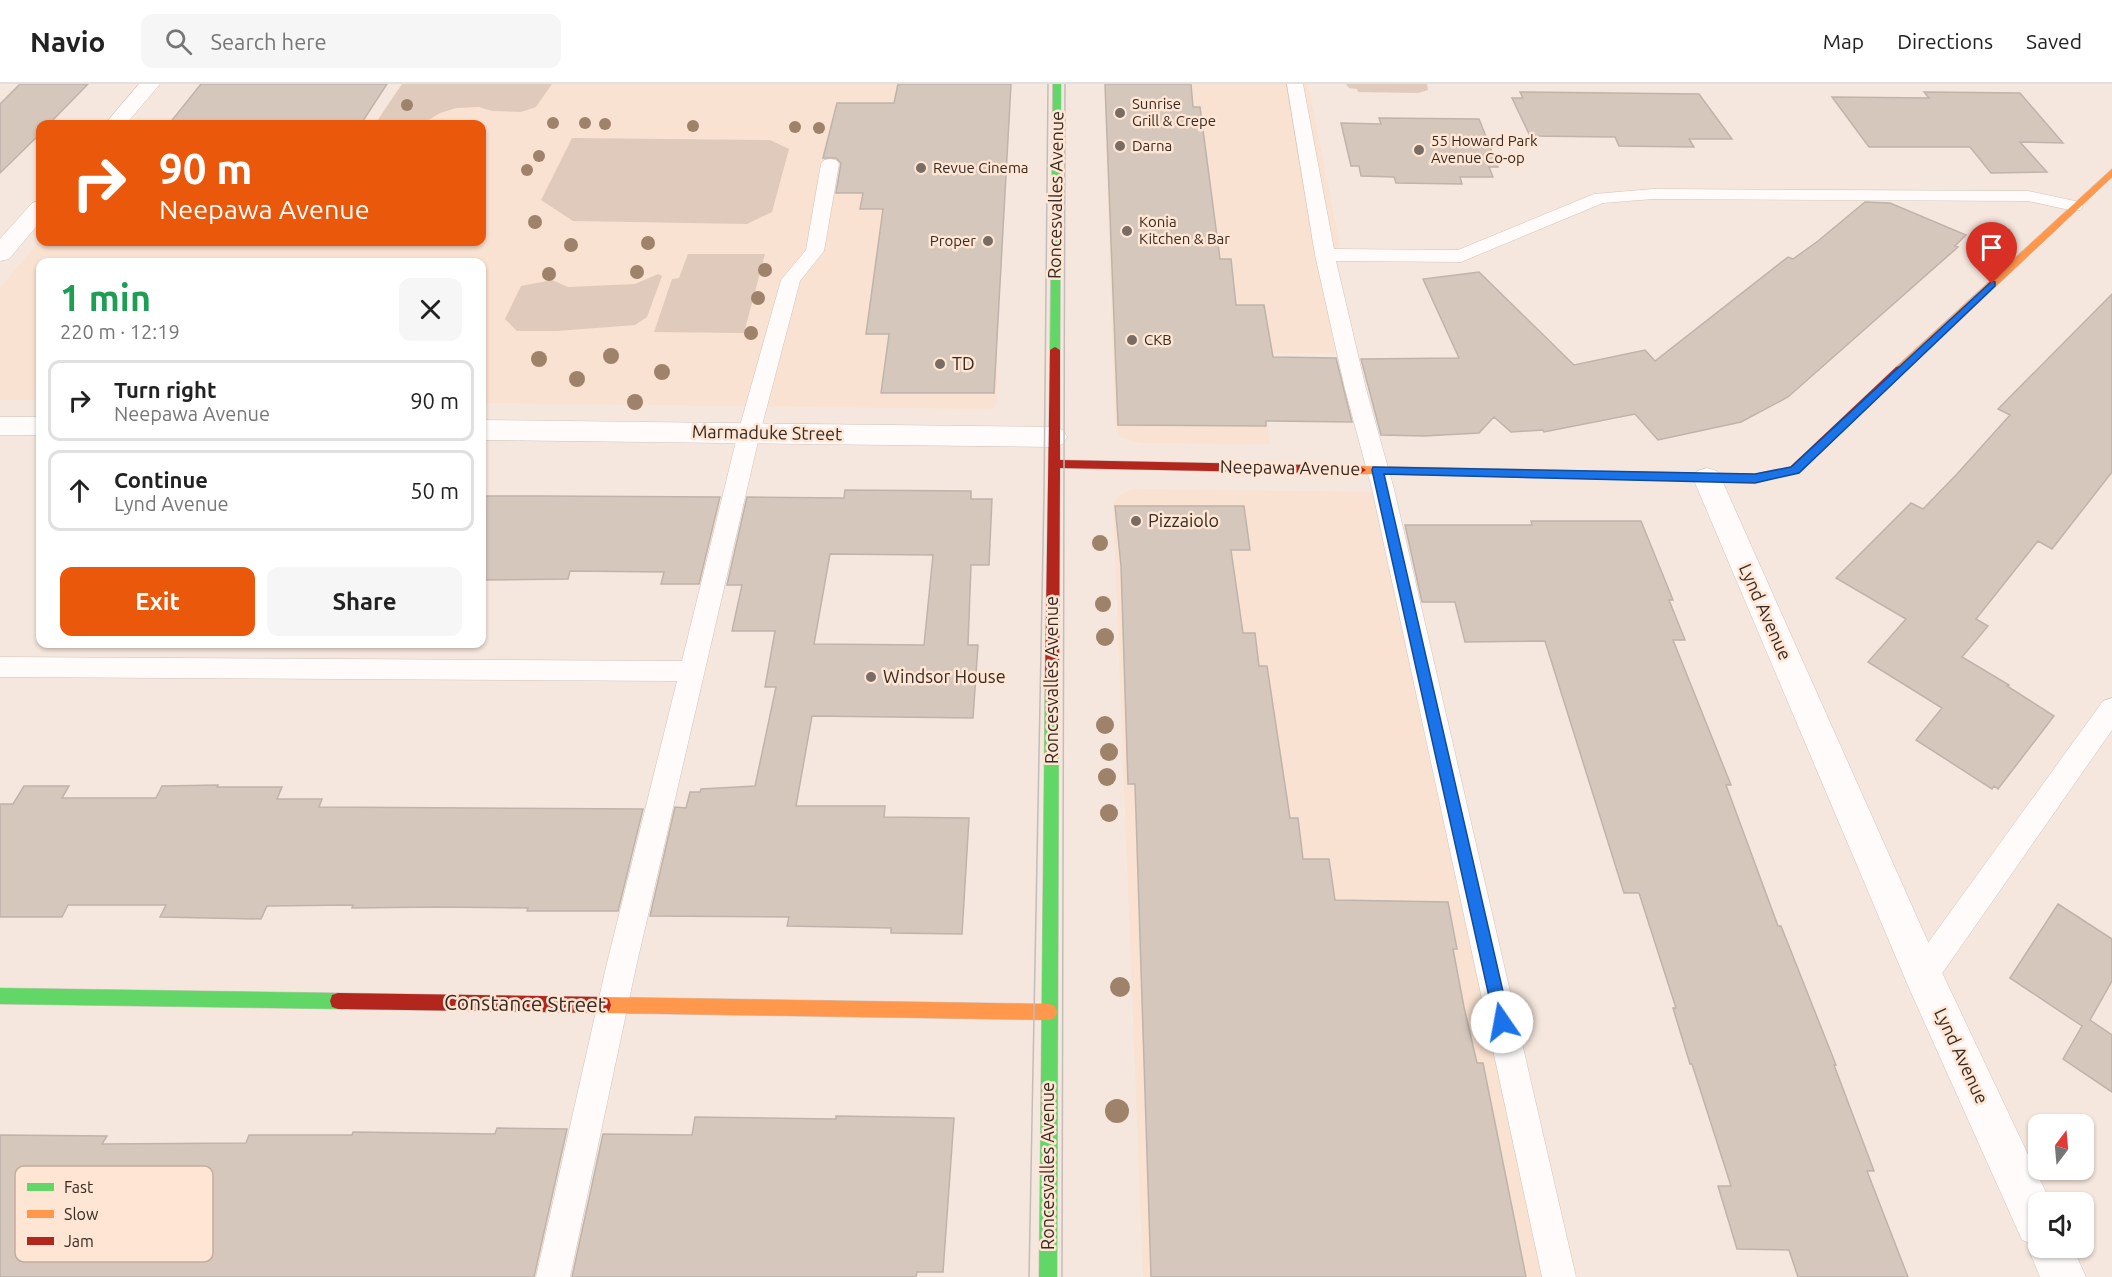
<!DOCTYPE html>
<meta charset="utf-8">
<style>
:root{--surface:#fff;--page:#f6f6f6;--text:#222;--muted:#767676;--line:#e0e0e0;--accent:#ea580c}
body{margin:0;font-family:Ubuntu,sans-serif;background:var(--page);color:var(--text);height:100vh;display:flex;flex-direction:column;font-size:22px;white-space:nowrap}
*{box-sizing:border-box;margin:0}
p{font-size:20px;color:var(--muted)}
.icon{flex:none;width:33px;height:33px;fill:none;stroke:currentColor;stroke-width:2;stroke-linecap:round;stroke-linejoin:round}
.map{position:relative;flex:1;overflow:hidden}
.side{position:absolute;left:36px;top:174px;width:450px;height:390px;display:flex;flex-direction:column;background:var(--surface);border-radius:12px;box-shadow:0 2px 4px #0004}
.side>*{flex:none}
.guide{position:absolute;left:36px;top:36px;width:450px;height:126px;border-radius:12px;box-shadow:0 2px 4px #0004;background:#ea580c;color:#fff;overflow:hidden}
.needle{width:39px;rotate:16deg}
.controls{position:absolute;left:2028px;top:1030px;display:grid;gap:12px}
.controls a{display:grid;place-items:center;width:66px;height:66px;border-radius:12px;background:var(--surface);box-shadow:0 2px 4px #0004;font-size:30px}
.pin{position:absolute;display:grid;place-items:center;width:51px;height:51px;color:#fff;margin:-62px -26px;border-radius:50% 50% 50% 0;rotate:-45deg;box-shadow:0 0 6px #0007}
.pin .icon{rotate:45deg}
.me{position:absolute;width:66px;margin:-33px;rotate:348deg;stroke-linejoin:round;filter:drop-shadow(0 0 4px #0008)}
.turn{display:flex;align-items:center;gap:21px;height:126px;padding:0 24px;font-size:27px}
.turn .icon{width:78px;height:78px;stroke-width:2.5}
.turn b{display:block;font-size:42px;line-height:51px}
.round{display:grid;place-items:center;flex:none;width:63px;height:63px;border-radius:12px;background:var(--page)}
.summary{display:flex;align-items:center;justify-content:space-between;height:102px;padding:0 24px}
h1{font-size:36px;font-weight:700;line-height:45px;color:#1e9e55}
.action{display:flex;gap:12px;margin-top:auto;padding:12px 24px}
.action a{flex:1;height:69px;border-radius:12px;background:var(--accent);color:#fff;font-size:24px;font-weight:700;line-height:69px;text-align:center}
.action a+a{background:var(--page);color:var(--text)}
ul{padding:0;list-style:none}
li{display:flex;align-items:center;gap:18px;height:81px;margin:0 12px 9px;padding:0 12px;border:3px solid var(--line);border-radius:12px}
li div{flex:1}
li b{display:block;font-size:22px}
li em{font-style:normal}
header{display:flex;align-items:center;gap:36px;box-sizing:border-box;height:84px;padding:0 30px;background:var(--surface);border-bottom:2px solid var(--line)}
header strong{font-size:28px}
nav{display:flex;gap:33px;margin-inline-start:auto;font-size:21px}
.search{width:420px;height:54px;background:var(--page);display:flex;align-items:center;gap:15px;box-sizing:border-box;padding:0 21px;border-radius:12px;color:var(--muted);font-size:22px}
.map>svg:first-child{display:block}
.built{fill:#f9e2d1}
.green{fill:#dfcabb}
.building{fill:#d5c7bc;stroke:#bfb3ab;stroke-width:1.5;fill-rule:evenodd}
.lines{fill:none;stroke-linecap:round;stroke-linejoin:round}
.lane-casing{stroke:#d0c4bc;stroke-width:1}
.street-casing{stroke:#d0c4bc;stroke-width:1}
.fast-casing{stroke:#d0c4bc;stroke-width:1}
.slow-casing{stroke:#d0c4bc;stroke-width:1}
.jam-casing{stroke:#d0c4bc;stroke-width:1}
.lane{fill:#fefbfa;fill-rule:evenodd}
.street{fill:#fefbfa;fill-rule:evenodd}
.fast{fill:#63d668;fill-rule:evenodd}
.slow{fill:#ff974d;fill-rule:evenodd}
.jam{fill:#b3261e;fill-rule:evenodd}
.tram{stroke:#c1bdbb;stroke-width:1.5}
.tree{fill:#9f826a}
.route{fill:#1a73e8;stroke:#114b97;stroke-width:1.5}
.poi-dot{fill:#796c63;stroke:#ffe5d3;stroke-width:2}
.labels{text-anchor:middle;stroke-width:5;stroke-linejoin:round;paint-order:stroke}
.far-poi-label{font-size:15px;fill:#362a22;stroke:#ffe5d3;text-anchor:start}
.street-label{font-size:18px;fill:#362a22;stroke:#ffe5d3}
.poi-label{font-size:18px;fill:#362a22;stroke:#ffe5d3;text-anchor:start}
.near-street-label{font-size:21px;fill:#362a22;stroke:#ffe5d3}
.key{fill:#ffe5d3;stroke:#c3ad9e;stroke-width:1.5}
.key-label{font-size:16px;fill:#362a22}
</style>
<header>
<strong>Navio</strong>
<div class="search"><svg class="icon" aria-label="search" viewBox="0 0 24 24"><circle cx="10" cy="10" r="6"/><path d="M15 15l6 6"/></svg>Search here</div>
<nav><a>Map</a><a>Directions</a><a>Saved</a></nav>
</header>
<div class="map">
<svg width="2112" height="1193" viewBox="0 0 2112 1193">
<rect width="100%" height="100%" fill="#f5e7dd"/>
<path class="built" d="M 402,0 L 1011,0 L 997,250 L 997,318 L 994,323 L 987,325 L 482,319 L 482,178 L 40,178 L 40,316 L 0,316 L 0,204 L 40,156 L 482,158 L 482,40 L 375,40 Z
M 1104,0 L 1308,0 L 1340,162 L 1318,176 L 1335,269 L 1257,269 L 1270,360 L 1140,359 L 1121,353 L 1115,343 Z
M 1131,405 L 1379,408 L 1420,633 L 1543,1193 L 1143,1193 L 1113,419 L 1118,413 Z"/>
<path class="green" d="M 402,0 L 552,0 L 536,23 L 521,28 L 492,27 L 479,23 L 456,24 L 440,29 L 422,40 L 375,40 Z
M 1346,0 L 1427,0 L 1428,6 L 1418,9 L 1358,8 L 1357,5 L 1349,4 Z
M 572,54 L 770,56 L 789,65 L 772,128 L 747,140 L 573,137 L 541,116 Z
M 688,170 L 765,170 L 744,249 L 654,248 L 672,195 L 679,194 Z
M 658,190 L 662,192 L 647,233 L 635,241 L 557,247 L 517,247 L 505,235 L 521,202 L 552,196 L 568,203 L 635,200 Z"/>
<path class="building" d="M 20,0 L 88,0 L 49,40 L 40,40 L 40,50 L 0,89 L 0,20 Z
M 201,0 L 387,0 L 361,40 L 169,40 Z
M 898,0 L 1011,0 L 994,309 L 881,309 L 889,250 L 866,250 L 883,125 L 860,125 L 863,109 L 836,109 L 841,79 L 836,74 L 823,74 L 837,19 L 894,19 Z
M 1105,0 L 1191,0 L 1193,23 L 1200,23 L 1220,175 L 1231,175 L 1236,221 L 1264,221 L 1273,273 L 1336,274 L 1352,338 L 1266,337 L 1266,342 L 1118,341 Z
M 1520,8 L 1699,10 L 1732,55 L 1689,55 L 1694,63 L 1619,62 L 1615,53 L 1530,52 L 1512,14 L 1523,14 Z
M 1924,8 L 2020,9 L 2063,59 L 2020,58 L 2047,88 L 1991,89 L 1970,63 L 1869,63 L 1832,13 L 1929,14 Z
M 1379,34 L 1479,35 L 1498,83 L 1489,83 L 1493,93 L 1460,93 L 1462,100 L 1396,99 L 1394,93 L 1361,92 L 1359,82 L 1351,82 L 1341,39 L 1381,40 Z
M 1865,118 L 1890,119 L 1966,151 L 1955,162 L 1958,163 L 1788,313 L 1741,338 L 1658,356 L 1635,330 L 1544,348 L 1543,346 L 1511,348 L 1494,333 L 1479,349 L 1424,352 L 1381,351 L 1361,275 L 1459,274 L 1423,195 L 1479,188 L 1574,281 L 1645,266 L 1655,277 L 1788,173 L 1793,175 L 1818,157 Z
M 2112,210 L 2112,388 L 2052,465 L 2038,457 L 1976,535 L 1988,542 L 1962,573 L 2009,601 L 2007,602 L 2054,632 L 1998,705 L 1994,702 L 1992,705 L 1916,656 L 1942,624 L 1868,578 L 1906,535 L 1836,494 L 1911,419 L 1923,425 L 1957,390 L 2010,331 L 1998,325 Z
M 845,406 L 971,407 L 971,415 L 992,415 L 989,481 L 971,481 L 968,561 L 978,561 L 973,634 L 812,632 L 796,722 L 885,722 L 884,733 L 969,734 L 962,850 L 891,849 L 891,844 L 787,842 L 789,833 L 650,832 L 675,723 L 686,724 L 690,708 L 700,708 L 701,705 L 755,702 L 776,603 L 765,603 L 775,547 L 732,547 L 742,501 L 727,501 L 747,413 L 844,414 ZM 830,470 L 933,471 L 924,561 L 814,560 Z
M 482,412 L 543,412 L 720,413 L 699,500 L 661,500 L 664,488 L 570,487 L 568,495 L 482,496 Z
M 1115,422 L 1244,422 L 1250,466 L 1231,466 L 1243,549 L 1255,549 L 1259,582 L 1267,582 L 1290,734 L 1298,734 L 1303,775 L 1329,775 L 1335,816 L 1448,818 L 1457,865 L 1453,865 L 1464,923 L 1477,979 L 1483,979 L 1526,1193 L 1151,1193 L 1135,700 L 1128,700 L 1121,482 Z
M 1531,437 L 1641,437 L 1673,516 L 1669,516 L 1685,556 L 1673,556 L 1731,701 L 1726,701 L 1778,842 L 1781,842 L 1836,981 L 1834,981 L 1874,1087 L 1867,1087 L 1908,1193 L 1798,1193 L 1789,1166 L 1737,1165 L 1718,1102 L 1731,1102 L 1692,980 L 1690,980 L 1673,924 L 1676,924 L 1639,809 L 1624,809 L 1545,557 L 1465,558 L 1455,518 L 1422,518 L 1405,441 L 1532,441 Z
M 218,701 L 217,703 L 282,703 L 277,715 L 322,715 L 319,723 L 643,725 L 618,827 L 527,827 L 528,824 L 437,823 L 352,824 L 353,821 L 267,822 L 261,835 L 160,833 L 166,821 L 68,821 L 62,833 L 0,833 L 0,720 L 13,720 L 24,702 L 69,702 L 62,714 L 156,714 L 162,702 Z
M 2058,820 L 2112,855 L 2112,897 L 2090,936 L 2112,951 L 2112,1008 L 2063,975 L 2082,942 L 2010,894 Z
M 836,1032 L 954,1034 L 943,1188 L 917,1188 L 916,1193 L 572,1193 L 603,1050 L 692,1051 L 695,1033 L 836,1035 Z
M 497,1044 L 567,1045 L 534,1193 L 0,1193 L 0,1051 L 107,1052 L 102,1060 L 246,1059 L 249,1051 L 352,1051 L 353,1048 L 495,1050 Z"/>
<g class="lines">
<g class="lane-casing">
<path id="lane" d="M 1287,0 L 1303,0 L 1334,165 L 1458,166 L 1594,110 L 1653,105 L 2028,107 L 2080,118 L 2083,122 L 2080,126 L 2074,127 L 2028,117 L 1653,115 L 1603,119 L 1461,178 L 1336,177 L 1366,305 L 1394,405 L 1576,1193 L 1542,1193 L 1372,405 L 1345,305 L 1315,171 Z
M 830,75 L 836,76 L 839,80 L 824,167 L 800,197 L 760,349 L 636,883 L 570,1193 L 536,1193 L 606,883 L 677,597 L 0,593 L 0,573 L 682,577 L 738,349 L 781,196 L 806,166 L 821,80 L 824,76 Z
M 2112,614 L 2112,646 L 1934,901 L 1923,905 L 1912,901 L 1908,891 L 1912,881 L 2103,617 Z"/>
</g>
<g class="street-casing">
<path id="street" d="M 139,0 L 160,0 L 126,40 L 105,40 Z
M 40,117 L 40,138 L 9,175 L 0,177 L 0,155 L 32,119 Z
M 0,333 L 40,333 L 40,351 L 0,351 Z
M 482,336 L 1053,343 L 1063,346 L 1067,353 L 1063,360 L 1053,363 L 482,356 Z
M 1707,384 L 1717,387 L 1721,394 L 1937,878 L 2051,1119 L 2038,1119 L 2038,1164 L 2073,1164 L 2086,1193 L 2040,1193 L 2028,1164 L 2030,1159 L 2022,1156 L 1909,904 L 1693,394 L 1697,387 Z"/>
</g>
<g class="fast-casing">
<path id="fast" d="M 1053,0 L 1061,0 L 1060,266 L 1055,269 L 1050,266 Z
M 1052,592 L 1057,593 L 1059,597 L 1057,1193 L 1039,1193 L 1045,597 L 1047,593 Z
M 0,904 L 338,909 L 344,911 L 346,917 L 344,923 L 338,925 L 0,920 Z"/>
</g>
<g class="slow-casing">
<path id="slow" d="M 2112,85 L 2112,93 L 1904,289 L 1896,289 L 1896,283 Z
M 1360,382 L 1651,388 L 1657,392 L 1651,396 L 1360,390 L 1354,386 Z
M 603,913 L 1049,920 L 1055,922 L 1057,928 L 1055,934 L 1049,936 L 603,929 L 597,927 L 595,921 L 597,915 Z"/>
</g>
<g class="jam-casing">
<path id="jam" d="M 1055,263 L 1060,266 L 1060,376 L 1360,382 L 1366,386 L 1360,390 L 1060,384 L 1059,597 L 1057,601 L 1047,601 L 1045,597 L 1050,266 Z
M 1900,282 L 1905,286 L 1904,289 L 1798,389 L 1755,398 L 1651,396 L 1645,392 L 1651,388 L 1755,390 L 1790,383 L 1896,283 Z
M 338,909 L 603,913 L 609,915 L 611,921 L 609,927 L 603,929 L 338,925 L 332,923 L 330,917 L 332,911 Z"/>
</g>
<use href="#lane" class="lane"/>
<use href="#street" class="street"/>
<use href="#fast" class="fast"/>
<use href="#slow" class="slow"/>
<use href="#jam" class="jam"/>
<path class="tram" d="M 1029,1193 L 1044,409 L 1048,0
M 1062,1193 L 1065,0"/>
</g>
<g class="tree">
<circle cx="407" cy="21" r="6"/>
<circle cx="553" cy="39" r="6"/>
<circle cx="585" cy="39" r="6"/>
<circle cx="605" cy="40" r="6"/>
<circle cx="693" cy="42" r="6"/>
<circle cx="795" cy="43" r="6"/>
<circle cx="819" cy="44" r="6"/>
<circle cx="539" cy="72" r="6"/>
<circle cx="527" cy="86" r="6"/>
<circle cx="535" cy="138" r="7"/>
<circle cx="648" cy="159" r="7"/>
<circle cx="571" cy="161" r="7"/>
<circle cx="765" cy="186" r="7"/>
<circle cx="637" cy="188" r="7"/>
<circle cx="549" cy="190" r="7"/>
<circle cx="758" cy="214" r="7"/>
<circle cx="751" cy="249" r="7"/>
<circle cx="611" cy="272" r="8"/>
<circle cx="539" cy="275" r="8"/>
<circle cx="662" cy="288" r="8"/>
<circle cx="577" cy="295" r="8"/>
<circle cx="635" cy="318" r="8"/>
<circle cx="1100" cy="459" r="8"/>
<circle cx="1103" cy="520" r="8"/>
<circle cx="1105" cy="553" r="9"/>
<circle cx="1105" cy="641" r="9"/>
<circle cx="1109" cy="668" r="9"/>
<circle cx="1107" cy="693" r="9"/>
<circle cx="1109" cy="729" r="9"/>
<circle cx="1120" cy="903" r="10"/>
<circle cx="1117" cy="1027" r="12"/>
</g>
<path class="route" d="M 1992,197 L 1995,198 L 1995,202 L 1799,389 L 1755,399 L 1384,390 L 1510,938 L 1508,944 L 1502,946 L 1496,944 L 1372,386 L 1373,383 L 1755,390 L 1791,383 Z"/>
<g class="poi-dot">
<circle cx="1120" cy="29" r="6"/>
<circle cx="1120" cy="62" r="6"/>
<circle cx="1419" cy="66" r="6"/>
<circle cx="921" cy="84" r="6"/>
<circle cx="1127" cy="147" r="6"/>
<circle cx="988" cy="157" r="6"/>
<circle cx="1132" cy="256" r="6"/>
<circle cx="940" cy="280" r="6"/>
<circle cx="1136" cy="437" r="6"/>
<circle cx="871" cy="593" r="6"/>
</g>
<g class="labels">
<g class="far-poi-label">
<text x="1132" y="25">Sunrise<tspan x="1132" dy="17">Grill &amp; Crepe</tspan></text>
<text x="1431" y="62">55 Howard Park<tspan x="1431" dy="17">Avenue Co-op</tspan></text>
<text x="1132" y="67">Darna</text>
<text x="933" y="89">Revue Cinema</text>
<text x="1139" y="143">Konia<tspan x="1139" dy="17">Kitchen &amp; Bar</tspan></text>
<text x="976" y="162" text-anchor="end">Proper</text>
<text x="1144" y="261">CKB</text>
</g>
<g class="street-label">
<text transform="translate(1056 111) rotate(-89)" y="6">Roncesvalles Avenue</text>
<text transform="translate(767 349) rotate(1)" y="6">Marmaduke Street</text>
<text transform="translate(1290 384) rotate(1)" y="6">Neepawa Avenue</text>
<text transform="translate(1765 528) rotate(66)" y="6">Lynd Avenue</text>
<text transform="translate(1052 596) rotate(-90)" y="6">Roncesvalles Avenue</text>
<text transform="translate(1961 972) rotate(65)" y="6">Lynd Avenue</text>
<text transform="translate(1048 1082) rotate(-90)" y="6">Roncesvalles Avenue</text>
</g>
<g class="poi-label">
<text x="952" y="286">TD</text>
<text x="1148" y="443">Pizzaiolo</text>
<text x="883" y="599">Windsor House</text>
</g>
<g class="near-street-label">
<text transform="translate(525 920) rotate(1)" y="7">Constance Street</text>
</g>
</g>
<rect x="15" y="1082" width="198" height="96" rx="9" class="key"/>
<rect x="27" y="1099" width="27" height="8" fill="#63d668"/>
<rect x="27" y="1126" width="27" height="8" fill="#ff974d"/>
<rect x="27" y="1153" width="27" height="8" fill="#b3261e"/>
<g class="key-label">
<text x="64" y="1109">Fast</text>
<text x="64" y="1136">Slow</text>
<text x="64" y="1163">Jam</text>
</g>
</svg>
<div class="controls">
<a><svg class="needle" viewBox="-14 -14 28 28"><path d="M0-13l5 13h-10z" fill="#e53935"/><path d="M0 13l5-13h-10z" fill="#767676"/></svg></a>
<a><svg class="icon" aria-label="sound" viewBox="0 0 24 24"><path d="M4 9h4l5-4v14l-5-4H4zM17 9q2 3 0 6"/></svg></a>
</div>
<div class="pin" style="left:1992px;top:200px;background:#d93025"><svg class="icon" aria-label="arrive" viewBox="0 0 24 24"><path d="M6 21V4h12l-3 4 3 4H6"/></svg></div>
<svg class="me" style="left:1502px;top:938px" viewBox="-20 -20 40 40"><circle r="19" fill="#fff"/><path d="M0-13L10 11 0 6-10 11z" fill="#1a73e8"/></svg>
<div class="guide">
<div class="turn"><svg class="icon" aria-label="right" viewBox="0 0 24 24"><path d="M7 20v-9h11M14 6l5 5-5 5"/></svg><div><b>90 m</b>Neepawa Avenue</div></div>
</div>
<section class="side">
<div class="summary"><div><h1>1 min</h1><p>220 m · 12:19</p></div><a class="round"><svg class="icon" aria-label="close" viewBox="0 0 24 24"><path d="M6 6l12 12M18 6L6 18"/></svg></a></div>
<ul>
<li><svg class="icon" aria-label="right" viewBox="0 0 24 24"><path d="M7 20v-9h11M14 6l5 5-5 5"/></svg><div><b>Turn right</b><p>Neepawa Avenue</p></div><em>90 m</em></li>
<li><svg class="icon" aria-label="ahead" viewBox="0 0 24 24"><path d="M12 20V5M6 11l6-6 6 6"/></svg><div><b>Continue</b><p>Lynd Avenue</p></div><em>50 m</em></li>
</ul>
<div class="action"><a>Exit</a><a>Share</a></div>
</section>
</div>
